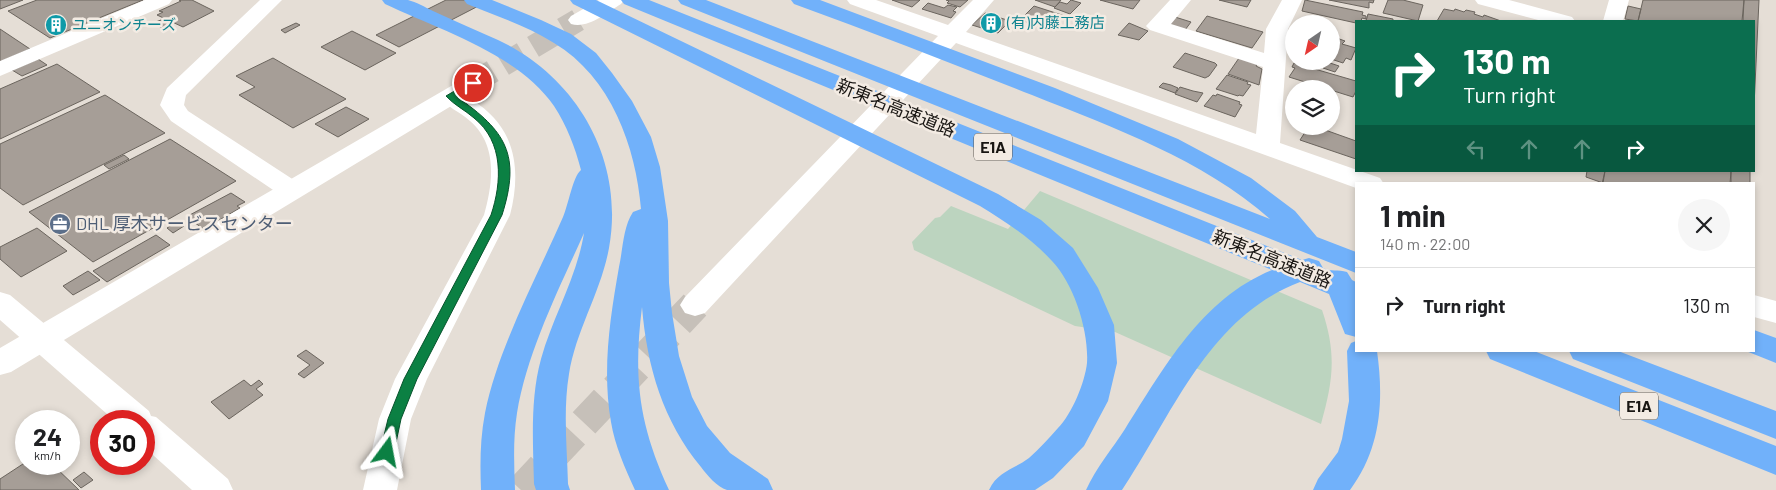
<!DOCTYPE html>
<meta charset="utf-8">
<style>
:root{--surface:#fff;--page:#f6f6f6;--text:#202124;--muted:#757577;--line:#e0e0e0}
body{margin:0;font-family:Barlow,"Noto Sans JP",sans-serif;background:var(--page);color:var(--text);height:100vh;display:flex;flex-direction:column;font-size:19px;white-space:nowrap}
*{box-sizing:border-box;margin:0}
p{font-size:16px;color:var(--muted)}
.icon{flex:none;width:28px;height:28px;fill:none;stroke:currentColor;stroke-width:2;stroke-linecap:round;stroke-linejoin:round}
.map{position:relative;flex:1;overflow:hidden}
.sheet{position:absolute;left:1355px;top:182px;width:400px;height:170px;display:flex;flex-direction:column;background:var(--surface);border-radius:0px;box-shadow:0 2px 8px #0003}
.sheet>*{flex:none}
.banner{position:absolute;left:1355px;top:20px;width:400px;height:152px;border-radius:0px;box-shadow:0 2px 8px #0003;background:#0b6e4f;color:#fff;overflow:hidden}
.needle{width:32px;rotate:214deg}
.controls{position:absolute;left:1285px;top:15px;display:grid;gap:10px}
.controls a{display:grid;place-items:center;width:55px;height:55px;border-radius:50%;background:var(--surface);box-shadow:0 2px 8px #0003;font-size:25px}
.speed{position:absolute;left:15px;top:410px;display:flex;gap:10px;font-size:25px;font-weight:700;text-align:center}
.speed>*{display:grid;place-content:center;width:65px;height:65px;border-radius:50%;background:var(--surface);box-shadow:0 2px 8px #0003;line-height:1}
.speed small{font-size:12px;font-weight:400}
.speed .limit{border:8px solid #d22;background:#fff;color:#111}
.pin{position:absolute;display:grid;place-items:center;width:42px;height:42px;color:#fff;margin:-21px;border:2px solid #fff;border-radius:50%;box-shadow:0 1px 5px #0007}
.me{position:absolute;width:55px;margin:-28px;rotate:13deg;stroke-linejoin:round;filter:drop-shadow(0 0 4px #0008)}
.turn{display:flex;align-items:center;gap:18px;height:105px;padding:0 25px;font-size:22px}
.turn .icon{width:65px;height:65px;stroke-width:2.5}
.turn b{display:block;font-size:35px;line-height:42px}
.lanes{display:flex;align-items:center;height:48px;padding:0 25px;background:#0003;justify-content:center;gap:25px;direction:ltr}
.lanes .off{opacity:.35}
.round{display:grid;place-items:center;flex:none;width:52px;height:52px;border-radius:26px;background:var(--page)}
.summary{display:flex;align-items:center;justify-content:space-between;height:85px;padding:0 25px}
h1{font-size:30px;font-weight:700;line-height:38px}
ul{padding:0;list-style:none}
li{display:flex;align-items:center;gap:15px;height:75px;padding:0 25px;border-top:1px solid var(--line)}
li div{flex:1}
li b{display:block;font-size:19px}
li em{font-style:normal}
.map>svg:first-child{display:block}
.green{fill:#bcd4bf}
.building{fill:#a69e97;stroke:#6b655e}
.lines{fill:none;stroke-linecap:round;stroke-linejoin:round}
.minor-tunnel{stroke:#c6c0b9;stroke-width:31;stroke-dasharray:31 15;stroke-linecap:butt}
.tertiary-tunnel{stroke:#c6c0b9;stroke-width:23;stroke-dasharray:23 12;stroke-linecap:butt}
.minor{fill:#fff;fill-rule:evenodd}
.tertiary{fill:#fff;fill-rule:evenodd}
.motorway{fill:#71b1fa;fill-rule:evenodd}
.route{fill:#0b8043;stroke:#07532c}
.labels{text-anchor:middle;stroke-width:5;stroke-linejoin:round;paint-order:stroke}
.far-culture-label{font-size:15px;fill:#0d838f;stroke:#f3ebe3;text-anchor:start}
.shield{fill:#f3ebe3;stroke:#5a5651;stroke-width:1}
.shield-label{font-size:16px;font-weight:bold;fill:#191613}
.street-label{font-size:18px;fill:#191613;stroke:#f3ebe3}
.service-label{font-size:18px;fill:#4e5e75;stroke:#f3ebe3;text-anchor:start}
</style>
<div class="map">
<svg width="1776" height="490" viewBox="0 0 1776 490">
<rect width="100%" height="100%" fill="#e5ded6"/>
<path class="green" d="M 1040,191 L 1322,310 C 1337,354 1333,381 1321,424 L 1115,332 L 1075,326 L 914,250 L 912,242 L 935,218 L 940,217 L 951,206 L 1008,229 Z"/>
<path class="building" d="M 0,0 L 23,0 L 0,9 Z
M 37,0 L 143,0 L 50,38 L 8,11 Z
M 179,0 L 192,0 L 214,11 L 183,27 L 157,15 L 163,12 L 159,11 L 181,1 Z
M 446,0 L 490,0 L 399,47 L 376,35 Z
M 892,0 L 920,0 L 912,7 Z
M 946,0 L 968,0 L 960,7 L 947,3 L 949,1 Z
M 1035,0 L 1061,0 L 1055,7 Z
M 1071,0 L 1081,3 L 1070,14 L 1054,8 L 1060,2 L 1067,4 Z
M 1100,0 L 1140,0 L 1133,9 Z
M 1219,0 L 1251,0 L 1247,7 Z
M 1305,0 L 1363,12 L 1362,15 L 1366,16 L 1366,19 L 1362,18 L 1361,21 L 1356,23 L 1302,11 Z
M 1329,0 L 1374,0 L 1373,3 L 1369,2 L 1369,8 Z
M 1388,0 L 1403,0 L 1423,5 L 1418,21 L 1383,13 Z
M 1643,0 L 1744,0 L 1742,21 L 1638,21 Z
M 1744,0 L 1759,0 L 1754,106 L 1754,21 L 1743,21 Z
M 928,3 L 944,8 L 948,5 L 957,7 L 953,11 L 956,12 L 951,18 L 922,9 Z
M 1034,6 L 1065,16 L 1051,30 L 1020,20 Z
M 1628,6 L 1641,9 L 1638,21 L 1625,19 Z
M 1444,9 L 1454,11 L 1455,9 L 1464,12 L 1466,10 L 1475,12 L 1474,14 L 1483,17 L 1484,15 L 1501,21 L 1437,21 Z
M 985,13 L 1010,21 L 998,33 L 972,25 Z
M 1368,14 L 1393,19 L 1393,21 L 1362,21 L 1366,21 Z
M 1207,16 L 1263,32 L 1252,48 L 1196,31 Z
M 1175,17 L 1191,22 L 1185,30 L 1169,25 Z
M 161,20 L 170,24 L 162,28 L 153,23 Z
M 296,23 L 300,25 L 285,33 L 281,30 Z
M 1129,23 L 1148,31 L 1139,40 L 1118,35 Z
M 0,29 L 30,49 L 0,62 Z
M 352,31 L 396,53 L 365,70 L 321,47 Z
M 1331,36 L 1345,41 L 1342,44 L 1356,48 L 1351,60 L 1346,58 L 1343,63 L 1331,59 Z
M 1185,53 L 1215,63 L 1217,65 L 1209,76 L 1205,78 L 1173,67 Z
M 273,58 L 292,69 L 346,99 L 293,128 L 239,95 L 255,87 L 236,76 Z
M 1239,58 L 1257,64 L 1256,66 L 1262,69 L 1259,85 L 1228,74 Z
M 38,59 L 47,65 L 22,76 L 12,70 Z
M 1308,61 L 1325,61 L 1322,67 Z
M 1327,62 L 1339,66 L 1335,72 L 1323,68 Z
M 1294,63 L 1356,81 L 1356,91 L 1353,97 L 1289,77 L 1295,68 L 1292,67 Z
M 57,64 L 100,92 L 0,139 L 0,89 Z
M 1227,75 L 1248,82 L 1247,84 L 1251,85 L 1243,96 L 1239,95 L 1238,96 L 1216,89 Z
M 1163,83 L 1171,85 L 1178,88 L 1175,93 L 1159,87 Z
M 1180,87 L 1193,91 L 1203,93 L 1197,102 L 1175,94 Z
M 1217,94 L 1240,102 L 1239,104 L 1242,105 L 1235,117 L 1204,106 L 1213,95 L 1216,96 Z
M 105,95 L 165,133 L 23,205 L 0,188 L 0,144 Z
M 346,107 L 369,119 L 338,137 L 315,124 Z
M 1309,126 L 1314,126 L 1356,141 L 1356,159 L 1300,140 Z
M 170,139 L 236,181 L 93,262 L 29,212 Z
M 124,155 L 129,159 L 109,169 L 104,165 Z
M 1587,171 L 1605,171 L 1603,183 L 1586,177 Z
M 1605,171 L 1731,171 L 1730,184 L 1602,184 Z
M 1731,171 L 1750,171 L 1750,184 L 1731,184 Z
M 231,193 L 245,202 L 237,206 L 240,208 L 204,229 L 186,217 Z
M 178,221 L 184,226 L 173,233 L 167,228 Z
M 37,228 L 67,251 L 21,277 L 0,259 L 0,247 Z
M 156,235 L 170,245 L 107,282 L 93,271 Z
M 88,271 L 100,280 L 73,295 L 63,286 Z
M 306,350 L 324,363 L 304,378 L 298,374 L 310,365 L 297,356 Z
M 244,380 L 251,386 L 259,380 L 263,384 L 256,389 L 263,395 L 229,419 L 211,402 Z
M 26,462 L 26,464 L 52,464 L 79,490 L 0,490 L 0,479 Z
M 84,472 L 93,480 L 81,488 L 73,480 Z"/>
<g class="lines">
<path class="minor-tunnel" d="M 521,490 L 695,305"/>
<path class="tertiary-tunnel" d="M 473,83 L 578,20"/>
<path class="minor" d="M 145,0 L 172,0 L 169,4 L 0,76 L 0,61 Z
M 260,0 L 282,0 L 186,95 L 184,105 L 188,111 L 300,184 L 304,190 L 300,196 L 291,198 L 282,196 L 171,121 L 160,105 L 167,88 Z
M 847,0 L 876,0 L 948,25 L 973,0 L 994,0 L 966,32 L 1256,134 L 1263,67 L 1150,30 L 1146,26 L 1170,0 L 1191,0 L 1171,24 L 1264,53 L 1266,29 L 1282,0 L 1302,0 L 1288,29 L 1280,143 L 1380,178 L 1384,184 L 1356,184 L 1356,188 L 956,43 L 705,313 L 695,316 L 685,313 L 680,305 L 685,297 L 938,36 L 850,4 Z
M 1475,0 L 1509,0 L 1572,17 L 1575,21 L 1542,21 L 1478,4 Z
M 1609,0 L 1629,0 L 1623,21 L 1603,21 Z
M 451,90 C 461,93 470,98 478,104 C 517,131 521,173 510,215 L 427,379 L 411,419 L 397,490 L 363,490 L 379,419 L 395,379 L 484,215 C 493,183 498,145 470,121 C 460,112 447,107 439,97 L 443,92 Z
M 0,292 L 10,295 L 149,411 L 151,416 L 156,417 L 228,479 L 233,490 L 192,490 L 144,447 L 144,421 L 115,421 L 0,320 Z
M 1754,295 L 1776,301 L 1776,323 L 1754,317 Z"/>
<path class="tertiary" d="M 599,0 L 624,0 L 621,4 C 606,13 588,29 571,24 L 568,20 L 571,16 Z
M 473,76 L 481,78 L 484,83 L 481,88 L 11,372 L 0,375 L 0,348 L 465,78 Z"/>
<path class="motorway" d="M 382,0 C 390,0 400,0 408,0 C 416,2 425,7 433,11 C 454,21 476,30 498,40 C 577,77 625,160 609,248 C 601,292 576,330 569,374 C 563,410 567,448 568,484 L 570,490 L 536,490 L 534,484 C 533,442 530,399 541,359 C 553,316 577,277 584,233 C 559,289 527,352 517,413 C 513,438 514,464 515,490 L 481,490 C 480,464 480,439 485,413 C 498,348 536,279 563,217 C 568,206 573,176 581,170 C 575,147 567,126 554,106 C 518,54 440,30 385,4 Z
M 464,0 L 492,0 L 541,20 L 571,34 L 596,53 L 612,73 L 632,101 L 651,137 L 660,167 L 668,221 L 669,283 L 672,313 L 679,356 L 692,397 L 707,426 L 730,453 L 768,479 L 773,490 C 762,490 736,490 727,490 C 717,487 707,475 701,467 C 663,421 647,367 642,307 C 633,378 639,425 669,490 L 635,490 C 625,468 615,446 611,422 C 602,370 610,318 619,267 C 623,249 623,227 633,212 L 641,209 C 636,147 611,77 554,43 C 527,26 496,16 467,4 Z
M 570,0 L 596,0 L 998,194 L 1041,220 L 1073,248 L 1098,288 L 1114,325 L 1117,363 L 1108,401 L 1084,446 L 1053,478 L 1035,490 L 989,490 C 998,471 1013,470 1029,458 C 1039,449 1049,438 1058,428 C 1072,414 1085,382 1087,363 C 1089,331 1074,284 1052,261 C 1031,238 1006,222 980,206 L 573,4 Z
M 621,0 L 649,0 L 1302,260 L 1309,258 L 1319,261 L 1323,268 C 1331,272 1338,269 1347,272 L 1352,280 L 1356,282 L 1356,337 L 1345,334 L 1329,294 L 1300,282 C 1208,317 1173,414 1122,490 L 1086,490 C 1096,468 1112,449 1125,429 C 1164,368 1201,299 1272,270 L 624,4 Z
M 678,0 L 706,0 L 1270,219 C 1202,159 1114,128 1032,95 C 953,64 874,33 794,4 L 791,0 L 820,0 L 1055,88 L 1178,139 L 1251,178 L 1295,211 L 1317,237 L 1356,252 L 1356,273 L 681,4 Z
M 1754,330 L 1776,338 L 1776,363 L 1746,351 L 1754,351 Z
M 1356,341 L 1356,351 L 1377,351 C 1384,401 1381,448 1350,490 L 1313,490 L 1318,479 L 1338,452 L 1342,439 L 1349,401 L 1347,351 L 1351,343 Z
M 1486,351 L 1534,351 L 1776,446 L 1776,475 L 1490,359 Z
M 1569,351 L 1618,351 L 1776,411 L 1776,439 L 1573,359 Z"/>
</g>
<path class="route" d="M 473,80 L 477,81 L 477,85 L 457,97 C 506,131 521,155 502,215 L 417,379 L 401,419 L 394,452 L 392,457 L 387,458 L 382,457 L 380,452 L 388,419 L 404,379 L 491,215 C 502,182 504,142 474,118 C 465,110 454,105 446,96 Z"/>
<defs>
<g id="building-disc" transform="scale(1.125)"><circle r="9.5" fill="#0f9aa8" stroke="#f3ebe3"/><path d="M-4-6H4V6H1V3H-1V6H-4ZM-2.5-4.3h1.7v1.8h-1.7ZM.8-4.3h1.7v1.8H.8ZM-2.5-1h1.7V.8h-1.7ZM.8-1h1.7V.8H.8Z" fill="#fff"/></g>
<g id="office-disc" transform="scale(1.125)"><circle r="9.5" fill="#5c6f8a" stroke="#f3ebe3"/><path d="M-6-3h4V-5.5h4V-3h4V5H-6ZM-1-4.5V-3h2v-1.5ZM-6 0V1H6V0Z" fill="#fff"/></g>
</defs>
<g fill-rule="evenodd">
<use href="#building-disc" x="991" y="23"/>
<use href="#building-disc" x="56" y="25"/>
<use href="#office-disc" x="60" y="224"/>
</g>
<g class="labels">
<g class="far-culture-label">
<text x="1007" y="28">(有)内藤工務店</text>
<text x="72" y="30">ユニオンチーズ</text>
</g>
<g class="shield">
<rect x="974" y="133.5" width="38" height="27" rx="4"/>
<rect x="1620" y="392.5" width="38" height="27" rx="4"/>
</g>
<g class="shield-label">
<text x="993" y="153">E1A</text>
<text x="1639" y="412">E1A</text>
</g>
<g class="street-label">
<text transform="translate(896 108) rotate(22)" y="6">新東名高速道路</text>
<text transform="translate(1272 259) rotate(22)" y="6">新東名高速道路</text>
</g>
<g class="service-label">
<text x="76" y="230">DHL 厚木サービスセンター</text>
</g>
</g>
</svg>
<div class="controls">
<a><svg class="needle" viewBox="-14 -14 28 28"><path d="M0-13l5 13h-10z" fill="#e53935"/><path d="M0 13l5-13h-10z" fill="#757577"/></svg></a>
<a><svg class="icon" aria-label="layers" viewBox="0 0 24 24"><path d="M12 4l9 5-9 5-9-5zM3 14l9 5 9-5"/></svg></a>
</div>
<div class="speed"><div>24<small>km/h</small></div><div class="limit">30</div></div>
<div class="pin" style="left:473px;top:83px;background:#d93025"><svg class="icon" aria-label="arrive" viewBox="0 0 24 24"><path d="M6 21V4h12l-3 4 3 4H6"/></svg></div>
<svg class="me" style="left:387px;top:452px" viewBox="-20 -20 40 40"><path d="M0-17L14 15 0 8-14 15z" fill="#0b8043" stroke="#fff" stroke-width="4"/></svg>
<div class="banner">
<div class="turn"><svg class="icon" aria-label="right" viewBox="0 0 24 24"><path d="M7 20v-9h11M14 6l5 5-5 5"/></svg><div><b>130 m</b>Turn right</div></div>
<div class="lanes"><svg class="icon off" aria-label="left" viewBox="0 0 24 24"><path d="M17 20v-9H6M10 6l-5 5 5 5"/></svg><svg class="icon off" aria-label="ahead" viewBox="0 0 24 24"><path d="M12 20V5M6 11l6-6 6 6"/></svg><svg class="icon off" aria-label="ahead" viewBox="0 0 24 24"><path d="M12 20V5M6 11l6-6 6 6"/></svg><svg class="icon" aria-label="right" viewBox="0 0 24 24"><path d="M7 20v-9h11M14 6l5 5-5 5"/></svg></div>
</div>
<section class="sheet">
<div class="summary"><div><h1>1 min</h1><p>140 m · 22:00</p></div><a class="round"><svg class="icon" aria-label="close" viewBox="0 0 24 24"><path d="M6 6l12 12M18 6L6 18"/></svg></a></div>
<ul>
<li><svg class="icon" aria-label="right" viewBox="0 0 24 24"><path d="M7 20v-9h11M14 6l5 5-5 5"/></svg><div><b>Turn right</b></div><em>130 m</em></li>
</ul>
</section>
</div>
